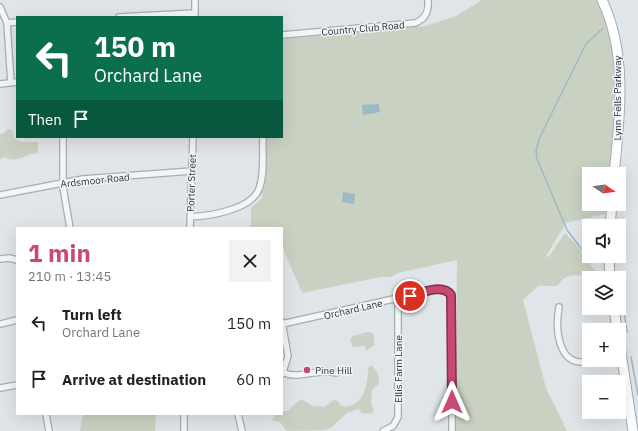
<!DOCTYPE html>
<meta charset="utf-8">
<style>
:root{--surface:#fff;--page:#f2f2f2;--text:#202124;--muted:#757577;--accent:#c94a71}
body{margin:0;font-family:"IBM Plex Sans",sans-serif;background:var(--page);color:var(--text);height:100vh;display:flex;flex-direction:column;font-size:15px;white-space:nowrap}
*{box-sizing:border-box;margin:0}
p{font-size:13px;color:var(--muted)}
.icon{flex:none;width:22px;height:22px;fill:none;stroke:currentColor;stroke-width:2;stroke-linecap:round;stroke-linejoin:round}
.map{position:relative;flex:1;overflow:hidden}
.side{position:absolute;left:16px;top:227px;width:267px;height:188px;display:flex;flex-direction:column;background:var(--surface);border-radius:0px;box-shadow:0 4px 16px #0002}
.side>*{flex:none}
.top-card{position:absolute;left:16px;top:16px;width:267px;height:122px;border-radius:0px;box-shadow:0 4px 16px #0002;background:#0b6e4f;color:#fff;overflow:hidden}
.needle{width:26px;rotate:103deg}
.fabs{position:absolute;left:582px;top:167px;display:grid;gap:8px}
.fabs a{display:grid;place-items:center;width:44px;height:44px;border-radius:0px;background:var(--surface);box-shadow:0 4px 16px #0002;font-size:20px}
.pin{position:absolute;display:grid;place-items:center;width:34px;height:34px;color:#fff;margin:-17px;border:2px solid #fff;border-radius:50%;box-shadow:0 1px 4px #0007}
.me{position:absolute;width:44px;margin:-22px;rotate:0deg;stroke-linejoin:round;filter:drop-shadow(0 0 3px #0008)}
.turn{display:flex;align-items:center;gap:14px;height:84px;padding:0 12px;font-size:18px}
.turn .icon{width:52px;height:52px;stroke-width:2.5}
.turn b{display:block;font-size:28px;line-height:34px}
.then{display:flex;align-items:center;height:38px;padding:0 12px;background:#0003;gap:8px;font-size:15px}
.round{display:grid;place-items:center;flex:none;width:42px;height:42px;border-radius:0px;background:var(--page)}
.overview{display:flex;align-items:center;justify-content:space-between;height:68px;padding:0 12px}
h1{font-size:24px;font-weight:800;line-height:30px;color:var(--accent)}
ul{padding:0;list-style:none}
li{display:flex;align-items:center;gap:12px;height:56px;padding:0 12px}
li div{flex:1}
li b{display:block;font-size:15px}
li em{font-style:normal}
.map>svg:first-child{display:block}
.green{fill:#c9d2c2}
.water{fill:#9db8c7}
.lines{fill:none;stroke-linecap:round;stroke-linejoin:round}
.stream{stroke:#9db8c7;stroke-width:1.5}
.street-casing{stroke:#a6adb3;stroke-width:8}
.primary-casing{stroke:#a0abb4;stroke-width:11}
.street{stroke:#f3f5f7;stroke-width:5.5}
.primary{stroke:#fff;stroke-width:9}
.route-casing{stroke:#833049;stroke-width:10}
.route{stroke:#c94a71;stroke-width:7}
.poi-dot{fill:#c94a71;stroke:#f0f4f6;stroke-width:1.5}
.labels{text-anchor:middle;stroke-width:3;stroke-linejoin:round;paint-order:stroke}
.street-label{font-size:10px;fill:#2a3540;stroke:#f0f4f6}
.poi-label{font-size:10px;fill:#2a3540;stroke:#f0f4f6;text-anchor:start}
</style>
<div class="map">
<svg width="638" height="431" viewBox="0 0 638 431">
<rect width="100%" height="100%" fill="#e0e5e9"/>
<path class="green" d="M 482,0 L 596,0 C 624,52 613,117 610,174 L 589,174 L 589,204 L 607,204 L 605,214 L 566,223 L 545,258 L 550,255 L 564,234 L 566,234 L 576,244 L 600,278 C 588,278 573,271 563,279 C 560,281 560,284 557,286 L 538,286 L 523,300 L 546,388 L 567,431 L 456,431 L 457,260 L 398,273 L 391,277 L 381,277 L 302,293 L 282,246 L 282,228 L 247,228 L 251,227 L 251,208 L 262,198 L 265,137 L 282,137 L 282,39 L 425,26 L 456,16 Z
M 8,129 L 12,130 L 15,139 L 22,142 L 38,142 L 38,153 C 35,154 31,153 28,155 C 20,159 14,162 5,157 L 0,159 L 0,134 L 3,134 Z
M 367,332 L 371,332 L 374,336 L 374,345 L 366,351 L 365,346 L 353,347 L 350,340 L 353,336 Z
M 371,365 C 376,368 382,380 377,386 C 375,387 373,388 372,390 L 371,403 L 374,410 L 372,414 L 362,413 L 358,409 L 347,413 L 332,427 L 325,430 L 287,431 L 280,422 L 272,420 L 275,414 L 282,414 L 282,411 L 288,411 L 296,403 L 302,399 L 312,406 L 324,407 L 334,400 L 338,401 L 341,406 C 363,410 368,385 368,368 Z
M 85,414 L 156,414 L 155,431 L 80,431 L 82,418 Z"/>
<path class="water" d="M 379,104 L 380,112 L 363,115 L 362,105 Z
M 343,192 L 355,194 L 354,204 L 342,202 Z"/>
<g class="lines">
<path class="stream" d="M 591,261 L 567,230 L 537,159 L 536,151 L 539,139 L 586,44 L 603,28
M 623,304 L 627,332
M 631,357 L 638,395"/>
<g class="street-casing">
<path id="street" d="M 0,7 L 7,23 L 11,83
M 195,16 L 195,0
M 119,17 L 195,13
M 7,23 L 17,22
M 282,35 L 415,23 C 426,19 429,11 428,0
M 0,84 L 17,82
M 63,137 L 63,187 L 70,228
M 0,195 L 83,179 L 192,171
M 190,217 C 209,216 251,210 259,189 C 265,174 262,153 263,137
M 190,228 L 193,137
M 0,259 L 9,258 L 17,260
M 559,307 C 555,330 558,372 593,360
M 282,322 L 288,356 L 283,372
M 0,324 L 17,320
M 282,324 L 438,289 L 447,291 L 452,299 L 452,431
M 282,374 L 283,372 C 298,381 318,367 336,373
M 0,388 L 17,385
M 46,414 L 49,431
M 238,414 L 242,431
M 184,431 L 184,414
M 383,431 L 393,426 L 398,417 L 398,299"/>
</g>
<g class="primary-casing">
<path id="primary" d="M 602,0 C 628,54 620,117 614,174
M 610,226 L 612,204
M 609,256 L 610,278
M 614,308 L 617,330
M 619,339 L 633,431"/>
</g>
<use href="#street" class="street"/>
<use href="#primary" class="primary"/>
</g>
<g class="lines">
<g class="route-casing">
<path id="route" d="M 410,296 C 421,293 443,283 451,295 L 452,402"/>
</g>
<use href="#route" class="route"/>
</g>
<circle class="poi-dot" cx="307" cy="370" r="4"/>
<g class="labels">
<g class="street-label">
<text transform="translate(363 28) rotate(-5)" y="4">Country Club Road</text>
<text transform="translate(617 98) rotate(-90)" y="4">Lynn Fells Parkway</text>
<text transform="translate(95 180) rotate(-6)" y="4">Ardsmoor Road</text>
<text transform="translate(191 183) rotate(-88)" y="4">Porter Street</text>
<text transform="translate(353 309) rotate(-13)" y="4">Orchard Lane</text>
<text transform="translate(398 369) rotate(-90)" y="4">Ellis Farm Lane</text>
</g>
<g class="poi-label">
<text x="315" y="374">Pine Hill</text>
</g>
</g>
</svg>
<div class="fabs">
<a><svg class="needle" viewBox="-14 -14 28 28"><path d="M0-13l5 13h-10z" fill="#e53935"/><path d="M0 13l5-13h-10z" fill="#757577"/></svg></a>
<a><svg class="icon" aria-label="sound" viewBox="0 0 24 24"><path d="M4 9h4l5-4v14l-5-4H4zM17 9q2 3 0 6"/></svg></a>
<a><svg class="icon" aria-label="layers" viewBox="0 0 24 24"><path d="M12 4l9 5-9 5-9-5zM3 14l9 5 9-5"/></svg></a>
<a>+</a>
<a>−</a>
</div>
<div class="pin" style="left:410px;top:296px;background:#d93025"><svg class="icon" aria-label="arrive" viewBox="0 0 24 24"><path d="M6 21V4h12l-3 4 3 4H6"/></svg></div>
<svg class="me" style="left:452px;top:402px" viewBox="-20 -20 40 40"><path d="M0-17L14 15 0 8-14 15z" fill="#c94a71" stroke="#fff" stroke-width="4"/></svg>
<div class="top-card">
<div class="turn"><svg class="icon" aria-label="left" viewBox="0 0 24 24"><path d="M17 20v-9H6M10 6l-5 5 5 5"/></svg><div><b>150 m</b>Orchard Lane</div></div>
<div class="then">Then<svg class="icon" aria-label="arrive" viewBox="0 0 24 24"><path d="M6 21V4h12l-3 4 3 4H6"/></svg></div>
</div>
<section class="side">
<div class="overview"><div><h1>1 min</h1><p>210 m · 13:45</p></div><a class="round"><svg class="icon" aria-label="close" viewBox="0 0 24 24"><path d="M6 6l12 12M18 6L6 18"/></svg></a></div>
<ul>
<li><svg class="icon" aria-label="left" viewBox="0 0 24 24"><path d="M17 20v-9H6M10 6l-5 5 5 5"/></svg><div><b>Turn left</b><p>Orchard Lane</p></div><em>150 m</em></li>
<li><svg class="icon" aria-label="arrive" viewBox="0 0 24 24"><path d="M6 21V4h12l-3 4 3 4H6"/></svg><div><b>Arrive at destination</b></div><em>60 m</em></li>
</ul>
</section>
</div>
